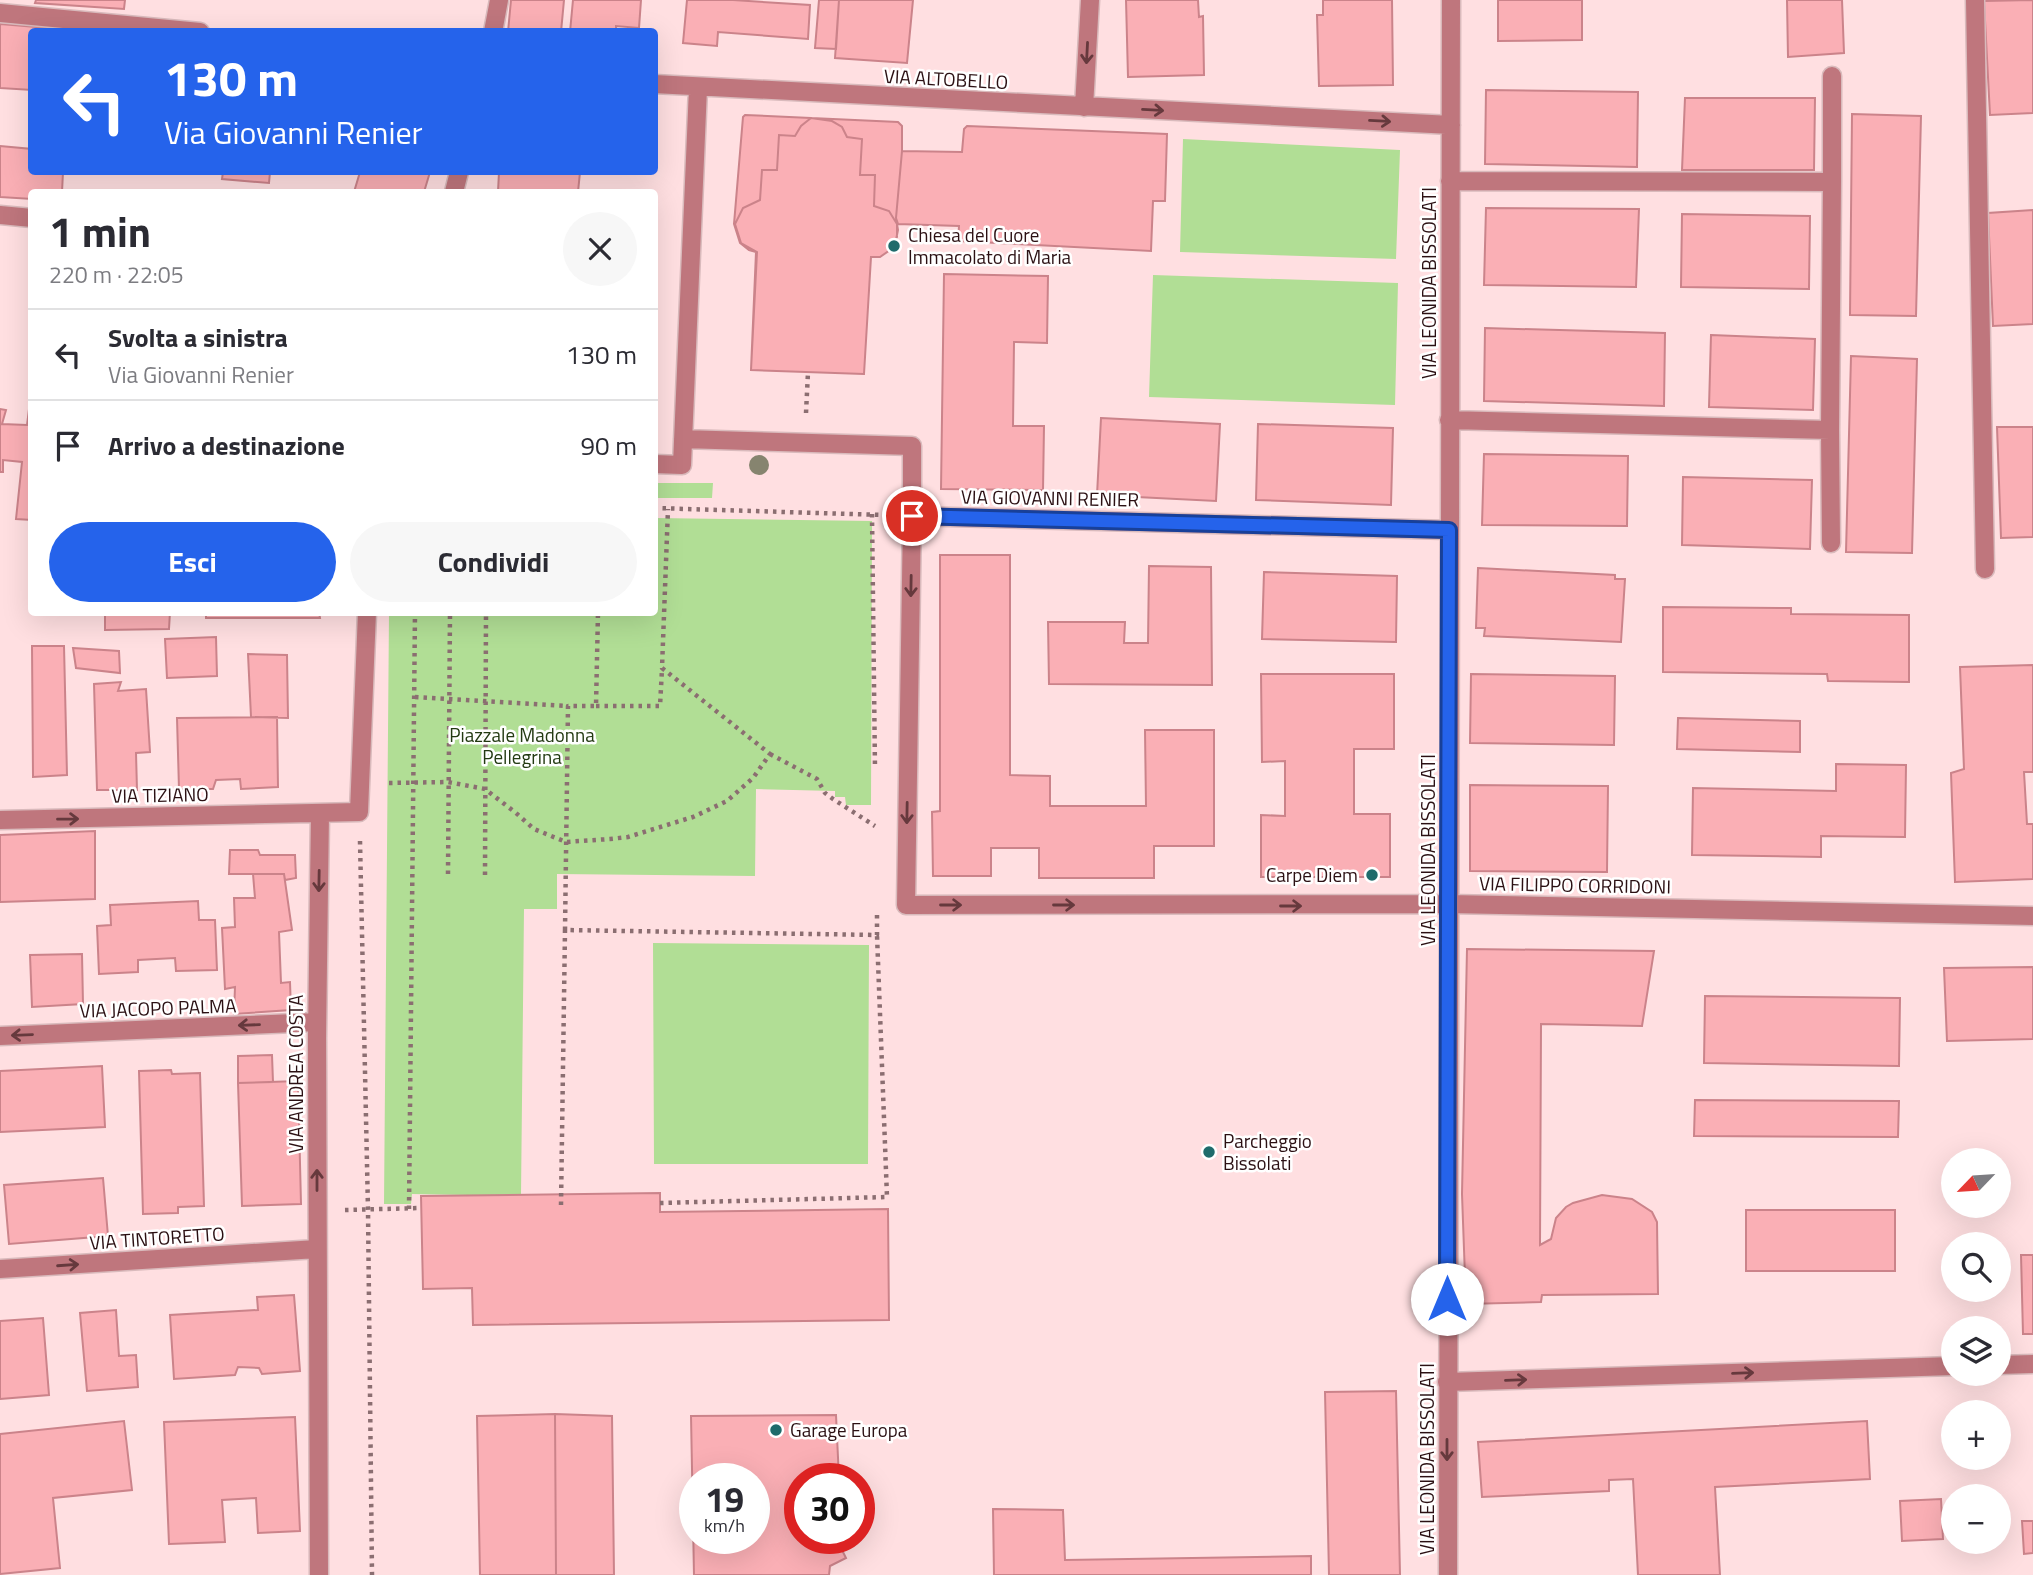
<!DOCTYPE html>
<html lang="it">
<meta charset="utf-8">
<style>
:root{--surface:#fff;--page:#f7f7f7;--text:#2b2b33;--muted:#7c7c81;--line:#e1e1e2;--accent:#2563eb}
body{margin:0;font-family:"Titillium Web",sans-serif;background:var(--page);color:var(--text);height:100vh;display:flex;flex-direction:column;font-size:26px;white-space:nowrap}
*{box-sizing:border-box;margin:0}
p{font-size:23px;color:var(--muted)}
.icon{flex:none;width:38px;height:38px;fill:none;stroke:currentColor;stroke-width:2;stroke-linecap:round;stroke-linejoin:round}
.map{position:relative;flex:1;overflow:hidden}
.drawer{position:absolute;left:28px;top:189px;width:630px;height:427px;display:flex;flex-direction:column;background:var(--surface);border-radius:7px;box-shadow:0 7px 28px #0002}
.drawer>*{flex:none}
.guide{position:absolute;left:28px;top:28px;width:630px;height:147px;border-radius:7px;box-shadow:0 7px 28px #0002;background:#2563eb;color:#fff;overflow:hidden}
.needle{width:46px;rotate:245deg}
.buttons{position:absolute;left:1941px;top:1148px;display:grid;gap:14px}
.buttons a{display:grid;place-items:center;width:70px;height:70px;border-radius:50%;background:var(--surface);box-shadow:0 7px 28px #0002;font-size:35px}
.speed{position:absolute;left:679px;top:1463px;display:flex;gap:14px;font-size:35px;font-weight:700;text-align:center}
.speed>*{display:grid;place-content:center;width:91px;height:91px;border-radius:50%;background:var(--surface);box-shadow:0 7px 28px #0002;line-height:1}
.speed small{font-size:18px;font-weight:400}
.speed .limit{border:10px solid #d22;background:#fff;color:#111}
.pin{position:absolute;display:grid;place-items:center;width:60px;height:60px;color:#fff;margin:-30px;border:4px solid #fff;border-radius:50%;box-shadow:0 2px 7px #0007}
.me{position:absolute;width:77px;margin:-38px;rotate:0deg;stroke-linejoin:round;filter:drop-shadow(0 0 5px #0008)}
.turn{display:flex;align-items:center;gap:24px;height:147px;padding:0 21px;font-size:32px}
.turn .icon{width:91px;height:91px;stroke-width:2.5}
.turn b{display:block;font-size:49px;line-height:60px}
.round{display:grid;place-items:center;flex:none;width:74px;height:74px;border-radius:37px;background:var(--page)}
.headline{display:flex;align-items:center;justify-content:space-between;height:119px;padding:0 21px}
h1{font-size:42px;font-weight:700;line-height:52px}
.primary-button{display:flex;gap:14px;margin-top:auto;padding:14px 21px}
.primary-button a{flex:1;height:80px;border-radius:42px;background:var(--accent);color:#fff;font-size:28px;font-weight:700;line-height:80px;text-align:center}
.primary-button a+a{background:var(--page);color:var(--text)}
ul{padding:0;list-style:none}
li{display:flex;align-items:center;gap:21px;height:91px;padding:0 21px;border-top:2px solid var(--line)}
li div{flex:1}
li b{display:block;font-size:26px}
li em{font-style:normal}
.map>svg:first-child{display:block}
.green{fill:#b1de95}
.building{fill:#faafb5;stroke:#cb838a;stroke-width:2;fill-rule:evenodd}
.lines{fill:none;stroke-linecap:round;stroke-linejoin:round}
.street-casing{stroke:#d9babc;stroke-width:21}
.path{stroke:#8b6e71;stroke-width:4.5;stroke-dasharray:3.5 5;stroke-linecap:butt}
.street{stroke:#bf767d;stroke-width:18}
.tree{fill:#86846f}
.oneway{stroke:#66393d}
.route-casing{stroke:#184099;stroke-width:18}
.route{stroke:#2563eb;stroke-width:12}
.poi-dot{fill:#1f6b6b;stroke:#fff;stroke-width:2.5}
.labels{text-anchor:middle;stroke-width:5;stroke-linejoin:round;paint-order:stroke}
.street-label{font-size:19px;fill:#2b1013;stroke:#fff}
.poi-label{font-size:19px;fill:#2b1013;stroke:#fff;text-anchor:start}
.park-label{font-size:19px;fill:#233a12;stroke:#fff}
</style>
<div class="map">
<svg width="2033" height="1575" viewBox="0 0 2033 1575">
<rect width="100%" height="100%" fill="#ffdfe1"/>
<path class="green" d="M 1183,139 L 1400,150 L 1396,259 L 1180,252 Z
M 1153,275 L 1398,283 L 1395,405 L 1149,397 Z
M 654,483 L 713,483 L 712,498 L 655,498 Z
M 655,518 L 872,521 L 871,805 L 846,805 L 845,797 L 835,797 L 835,791 L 756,789 L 755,876 L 557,874 L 557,909 L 524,909 L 521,1196 L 412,1194 L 411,1204 L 384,1204 L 389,613 L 654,612 Z
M 653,943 L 869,945 L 868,1164 L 654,1164 Z"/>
<path class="building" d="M 36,0 L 125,0 L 124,9 L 35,3 Z
M 511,0 L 564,0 L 561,32 L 508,32 Z
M 573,0 L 641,0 L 639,28 L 616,26 L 616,32 L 570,32 Z
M 687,0 L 733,0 L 810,5 L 808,39 L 718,32 L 717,46 L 683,43 Z
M 819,0 L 839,0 L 836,49 L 815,48 Z
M 839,0 L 913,0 L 907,63 L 835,58 Z
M 1126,0 L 1198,0 L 1199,17 L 1203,16 L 1204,75 L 1128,77 Z
M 1323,0 L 1392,0 L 1393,85 L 1319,86 L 1317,15 L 1323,15 Z
M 1498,0 L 1582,0 L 1582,40 L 1498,41 Z
M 1787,0 L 1842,0 L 1844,53 L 1788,57 Z
M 2033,0 L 2033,113 L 1990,115 L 1984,1 Z
M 0,24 L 97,32 L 32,32 L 32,90 L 0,88 Z
M 1486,90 L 1638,92 L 1637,167 L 1485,164 Z
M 1685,98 L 1815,98 L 1814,170 L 1682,170 Z
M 1852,114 L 1921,116 L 1916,316 L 1850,315 Z
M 745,115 L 898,122 L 902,126 L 902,151 L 896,218 L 898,230 L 895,245 L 890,250 L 897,237 L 897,224 L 889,211 L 874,206 L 875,175 L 860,175 L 862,139 L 847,137 L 842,127 L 828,119 L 811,118 L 801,126 L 795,136 L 779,135 L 777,170 L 762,170 L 760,200 L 743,208 L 735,224 L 741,243 L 757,252 L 751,370 L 864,374 L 751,370 L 756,252 L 749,250 L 740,243 L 734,224 L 743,117 Z
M 811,118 L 832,121 L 842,127 L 847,137 L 862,139 L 860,175 L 875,175 L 874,206 L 889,211 L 897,224 L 897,237 L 890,250 L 880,257 L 871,257 L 864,374 L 751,370 L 757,252 L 741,243 L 735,224 L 743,208 L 760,200 L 762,170 L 777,170 L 779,135 L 795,136 L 801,126 Z
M 967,126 L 1167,134 L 1165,201 L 1153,201 L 1151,251 L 958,241 L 959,226 L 898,224 L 896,218 L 902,151 L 962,152 L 964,129 Z
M 0,146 L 32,149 L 32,172 L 63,172 L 62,192 L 32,192 L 32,199 L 0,197 Z
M 223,172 L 270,172 L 269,183 L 222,179 Z
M 360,172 L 430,172 L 424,192 L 354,192 Z
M 499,172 L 580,172 L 578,192 L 498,192 Z
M 1486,208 L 1639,209 L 1636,287 L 1484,285 Z
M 2033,210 L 2033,324 L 1993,326 L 1988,213 Z
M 1682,214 L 1810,216 L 1809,289 L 1681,287 Z
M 944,274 L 1048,276 L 1047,343 L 1014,342 L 1013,426 L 1044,426 L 1043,490 L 941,489 Z
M 1485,328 L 1665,333 L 1664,406 L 1484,401 Z
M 1711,335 L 1815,339 L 1813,410 L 1709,407 Z
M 1851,356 L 1917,359 L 1912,553 L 1846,552 Z
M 32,385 L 32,520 L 16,519 L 22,462 L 3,460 L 3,472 L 0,472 L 0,409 L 6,410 L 2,424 L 27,425 Z
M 1101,418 L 1220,424 L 1216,501 L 1097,495 Z
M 1258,424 L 1393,428 L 1391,505 L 1256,500 Z
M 1997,427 L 2033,427 L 2033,537 L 2001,538 Z
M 1484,454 L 1628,456 L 1627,526 L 1482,525 Z
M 1683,477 L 1812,480 L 1810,549 L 1682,545 Z
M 940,555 L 1010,555 L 1010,775 L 1050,776 L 1050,806 L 1146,806 L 1145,730 L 1214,730 L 1214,846 L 1154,846 L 1154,878 L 1039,878 L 1039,848 L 991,848 L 991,876 L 933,876 L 932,812 L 940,811 Z
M 1149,566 L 1211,567 L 1212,685 L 1049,684 L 1048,622 L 1125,622 L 1124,643 L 1148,643 Z
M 1478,568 L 1615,575 L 1615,579 L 1625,579 L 1621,642 L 1484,636 L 1485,628 L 1476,628 Z
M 1264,572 L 1397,576 L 1396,642 L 1262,639 Z
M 1663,607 L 1791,608 L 1791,614 L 1909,615 L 1909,682 L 1828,681 L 1827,674 L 1663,672 Z
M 105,612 L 170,612 L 169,629 L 105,630 Z
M 206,612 L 319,612 L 320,618 L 206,618 Z
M 216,637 L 217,676 L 167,678 L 165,639 Z
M 32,646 L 64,646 L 67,775 L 33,777 Z
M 73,648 L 119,651 L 120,673 L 76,668 Z
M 248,654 L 287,655 L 288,718 L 251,717 Z
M 2033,665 L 2033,772 L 2024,772 L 2027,824 L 2033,824 L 2033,879 L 1955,882 L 1951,773 L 1964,769 L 1960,667 Z
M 1261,674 L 1394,674 L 1394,749 L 1354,749 L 1354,814 L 1390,814 L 1390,877 L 1261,877 L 1261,815 L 1285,816 L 1285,761 L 1262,762 Z
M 1471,674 L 1615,676 L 1614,745 L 1470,743 Z
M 121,682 L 118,691 L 146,689 L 150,752 L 136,753 L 137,790 L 97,790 L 94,684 Z
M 277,717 L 278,787 L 241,789 L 240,779 L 216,780 L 213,789 L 179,789 L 177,718 Z
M 1678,718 L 1800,721 L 1800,752 L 1677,749 Z
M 1836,764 L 1906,765 L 1905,837 L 1821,836 L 1821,857 L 1692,855 L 1693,788 L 1836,791 Z
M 1470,785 L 1608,786 L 1607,872 L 1470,871 Z
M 95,831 L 95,899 L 0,902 L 0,835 Z
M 230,850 L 258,850 L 260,855 L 295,855 L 296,878 L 285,880 L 284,874 L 229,874 Z
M 253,874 L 284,874 L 292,930 L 279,932 L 281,983 L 290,982 L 291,1010 L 234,1014 L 235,987 L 225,989 L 222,928 L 235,927 L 234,898 L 255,898 Z
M 198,901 L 199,920 L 215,920 L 217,970 L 176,971 L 175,958 L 138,960 L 138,972 L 99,974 L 97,926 L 111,925 L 110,905 Z
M 1467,949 L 1654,951 L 1642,1026 L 1541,1024 L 1540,1245 L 1551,1239 L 1556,1218 L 1566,1207 L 1573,1203 L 1602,1195 L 1632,1199 L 1652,1212 L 1657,1222 L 1658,1294 L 1542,1295 L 1541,1302 L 1466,1304 L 1462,1194 Z
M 82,954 L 83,1004 L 32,1007 L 30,955 Z
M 2033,967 L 2033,1039 L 1947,1041 L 1944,968 Z
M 1705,996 L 1900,998 L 1899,1066 L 1704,1063 Z
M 272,1055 L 273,1082 L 238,1083 L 238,1056 Z
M 102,1066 L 105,1127 L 0,1132 L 0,1071 Z
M 171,1070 L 172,1074 L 200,1073 L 204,1206 L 178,1207 L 178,1213 L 143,1214 L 139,1071 Z
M 298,1081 L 301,1204 L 242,1206 L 238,1083 Z
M 1695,1100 L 1899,1101 L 1898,1137 L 1694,1136 Z
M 103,1178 L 108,1236 L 9,1244 L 4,1185 Z
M 660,1193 L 660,1212 L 888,1209 L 889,1320 L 473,1325 L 472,1288 L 423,1289 L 421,1196 Z
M 1746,1210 L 1895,1210 L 1895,1271 L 1746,1271 Z
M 2021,1255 L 2033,1255 L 2033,1334 L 2023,1334 Z
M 294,1295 L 300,1371 L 262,1374 L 259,1368 L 238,1367 L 235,1375 L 174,1379 L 170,1315 L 258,1310 L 257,1297 Z
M 116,1310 L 119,1356 L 136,1355 L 138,1387 L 87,1391 L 80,1313 Z
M 43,1318 L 49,1395 L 0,1399 L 0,1321 Z
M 1396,1391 L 1400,1575 L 1329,1575 L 1325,1392 Z
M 555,1414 L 556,1575 L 480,1575 L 477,1416 Z
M 555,1414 L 612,1416 L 614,1575 L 556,1575 Z
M 836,1415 L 839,1479 L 800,1479 L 800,1538 L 841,1538 L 842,1550 L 846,1558 L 830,1566 L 829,1575 L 694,1575 L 691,1416 ZM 695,1479 L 754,1479 L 754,1538 L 695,1538 Z
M 295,1417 L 300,1531 L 258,1533 L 256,1498 L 222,1500 L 225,1542 L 169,1544 L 164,1422 Z
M 124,1421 L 132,1490 L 53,1498 L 60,1568 L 0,1574 L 0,1434 Z
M 1867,1421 L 1870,1479 L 1715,1487 L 1720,1575 L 1638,1575 L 1633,1479 L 1609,1480 L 1609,1491 L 1482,1497 L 1478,1442 Z
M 1941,1499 L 1943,1539 L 1902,1541 L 1900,1501 Z
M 993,1509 L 1063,1510 L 1065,1560 L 1311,1556 L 1311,1575 L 994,1575 Z
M 2022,1521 L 2033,1521 L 2033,1553 L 2024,1554 Z"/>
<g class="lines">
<g class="street-casing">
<path id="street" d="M 1975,0 L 1985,569
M 0,13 L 200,32
M 493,32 L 499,0
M 1832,76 L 1832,182
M 654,84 L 1451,125
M 1084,107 L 1090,0
M 454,192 L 459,172
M 0,215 L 32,218
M 1449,420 L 1830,430 L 1832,182 L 1450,181
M 1830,430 L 1831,543
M 683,439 L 912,446 L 912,516
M 654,464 L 682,465 L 698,88
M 1449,530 L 912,516 L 906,905 L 1449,904 L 2033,916
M 0,820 L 359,812 L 367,612
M 0,1036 L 317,1022
M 0,1269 L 317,1249
M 1998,1365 L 2033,1364
M 1447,1382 L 1953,1366
M 319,1575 L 317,1038 L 320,813
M 1448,1575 L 1451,0"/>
</g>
<path class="path" d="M 806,413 L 808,372
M 654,508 L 884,515
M 872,514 L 875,769
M 415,697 L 568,706
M 596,706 L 660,706 L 662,669
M 770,754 L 817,779 L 825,793 L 833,799 L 875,826
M 389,783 L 448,782 L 485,789 L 516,813 L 534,829 L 566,842 L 610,839 L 628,837 L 693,817 L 727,801 L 753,778 L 770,754 L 662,668 L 668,509
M 360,841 L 368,1210 L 372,1575
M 448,874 L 450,612
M 485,875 L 486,612
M 565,930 L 568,706 L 596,706 L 598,612
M 660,1203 L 887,1197 L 877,935
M 561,1205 L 565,930 L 877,935 L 877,914
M 409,1209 L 415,612
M 345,1210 L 421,1208"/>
<use href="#street" class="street"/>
</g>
<circle class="tree" cx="759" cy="465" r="10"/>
<defs><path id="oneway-shaft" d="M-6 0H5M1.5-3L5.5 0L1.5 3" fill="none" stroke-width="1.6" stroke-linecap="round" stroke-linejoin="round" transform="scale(1.75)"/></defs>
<g class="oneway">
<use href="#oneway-shaft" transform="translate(1087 53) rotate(93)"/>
<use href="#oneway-shaft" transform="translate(1153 110) rotate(3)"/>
<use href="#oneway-shaft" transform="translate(1380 121) rotate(3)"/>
<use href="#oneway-shaft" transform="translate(911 586) rotate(91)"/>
<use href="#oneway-shaft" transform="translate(907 813) rotate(91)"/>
<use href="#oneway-shaft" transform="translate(68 819) rotate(-1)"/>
<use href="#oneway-shaft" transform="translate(319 881) rotate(91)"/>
<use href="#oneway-shaft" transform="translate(951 905)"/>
<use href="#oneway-shaft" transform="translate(1064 905)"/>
<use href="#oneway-shaft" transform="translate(1291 906)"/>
<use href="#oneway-shaft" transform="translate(249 1025) rotate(178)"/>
<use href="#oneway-shaft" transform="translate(22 1035) rotate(178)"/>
<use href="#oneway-shaft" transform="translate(317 1180) rotate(-90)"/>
<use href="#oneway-shaft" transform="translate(68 1265) rotate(-4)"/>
<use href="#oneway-shaft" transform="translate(1743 1373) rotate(-2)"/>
<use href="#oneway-shaft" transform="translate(1516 1380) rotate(-2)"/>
<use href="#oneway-shaft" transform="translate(1447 1450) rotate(90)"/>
</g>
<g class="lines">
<g class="route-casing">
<path id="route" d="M 912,516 L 1449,530 L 1447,1299"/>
</g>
<use href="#route" class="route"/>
</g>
<g class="poi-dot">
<circle cx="894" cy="246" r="7"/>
<circle cx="1372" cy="875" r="7"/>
<circle cx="1209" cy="1152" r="7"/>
<circle cx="776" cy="1430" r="7"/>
</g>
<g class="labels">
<g class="street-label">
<text transform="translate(946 79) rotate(3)" y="7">VIA ALTOBELLO</text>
<text transform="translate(1429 283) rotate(-90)" y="7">VIA LEONIDA BISSOLATI</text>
<text transform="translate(1050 498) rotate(1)" y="7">VIA GIOVANNI RENIER</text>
<text transform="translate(160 795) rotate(-1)" y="7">VIA TIZIANO</text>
<text transform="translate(1428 850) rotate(-90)" y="7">VIA LEONIDA BISSOLATI</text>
<text transform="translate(1575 885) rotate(1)" y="7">VIA FILIPPO CORRIDONI</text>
<text transform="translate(158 1008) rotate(-2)" y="7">VIA JACOPO PALMA</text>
<text transform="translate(296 1074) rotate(-90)" y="7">VIA ANDREA COSTA</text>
<text transform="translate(157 1238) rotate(-4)" y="7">VIA TINTORETTO</text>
<text transform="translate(1427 1459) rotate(-90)" y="7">VIA LEONIDA BISSOLATI</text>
</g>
<g class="poi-label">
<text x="908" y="242">Chiesa del Cuore<tspan x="908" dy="22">Immacolato di Maria</tspan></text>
<text x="1358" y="882" text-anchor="end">Carpe Diem</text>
<text x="1223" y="1148">Parcheggio<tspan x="1223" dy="22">Bissolati</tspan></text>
<text x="790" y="1437">Garage Europa</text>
</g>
<g class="park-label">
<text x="522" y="742">Piazzale Madonna<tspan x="522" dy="22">Pellegrina</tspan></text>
</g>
</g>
</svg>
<div class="buttons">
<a><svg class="needle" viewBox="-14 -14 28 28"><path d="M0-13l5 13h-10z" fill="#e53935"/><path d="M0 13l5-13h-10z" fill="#7c7c81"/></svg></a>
<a><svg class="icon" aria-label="search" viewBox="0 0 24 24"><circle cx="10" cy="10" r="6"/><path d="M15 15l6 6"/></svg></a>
<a><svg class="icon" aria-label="layers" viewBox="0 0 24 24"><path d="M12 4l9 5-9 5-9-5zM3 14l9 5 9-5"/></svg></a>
<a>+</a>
<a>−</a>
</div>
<div class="speed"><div>19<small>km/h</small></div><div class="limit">30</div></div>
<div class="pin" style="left:912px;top:516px;background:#d93025"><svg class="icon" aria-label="arrive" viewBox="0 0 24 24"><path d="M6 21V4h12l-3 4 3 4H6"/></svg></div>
<svg class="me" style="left:1447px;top:1299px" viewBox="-20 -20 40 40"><circle r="19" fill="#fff"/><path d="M0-13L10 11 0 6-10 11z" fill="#2563eb"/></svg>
<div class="guide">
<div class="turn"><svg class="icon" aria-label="left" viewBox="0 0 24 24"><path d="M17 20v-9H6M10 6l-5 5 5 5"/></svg><div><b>130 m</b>Via Giovanni Renier</div></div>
</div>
<section class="drawer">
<div class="headline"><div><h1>1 min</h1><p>220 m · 22:05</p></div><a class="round"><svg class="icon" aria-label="close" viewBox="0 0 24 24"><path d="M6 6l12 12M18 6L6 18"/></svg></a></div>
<ul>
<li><svg class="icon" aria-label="left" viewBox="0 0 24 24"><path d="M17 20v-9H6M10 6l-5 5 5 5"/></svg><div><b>Svolta a sinistra</b><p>Via Giovanni Renier</p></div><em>130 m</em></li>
<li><svg class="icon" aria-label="arrive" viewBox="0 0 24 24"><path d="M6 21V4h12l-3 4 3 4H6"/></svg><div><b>Arrivo a destinazione</b></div><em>90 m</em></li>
</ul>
<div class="primary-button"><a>Esci</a><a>Condividi</a></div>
</section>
</div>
